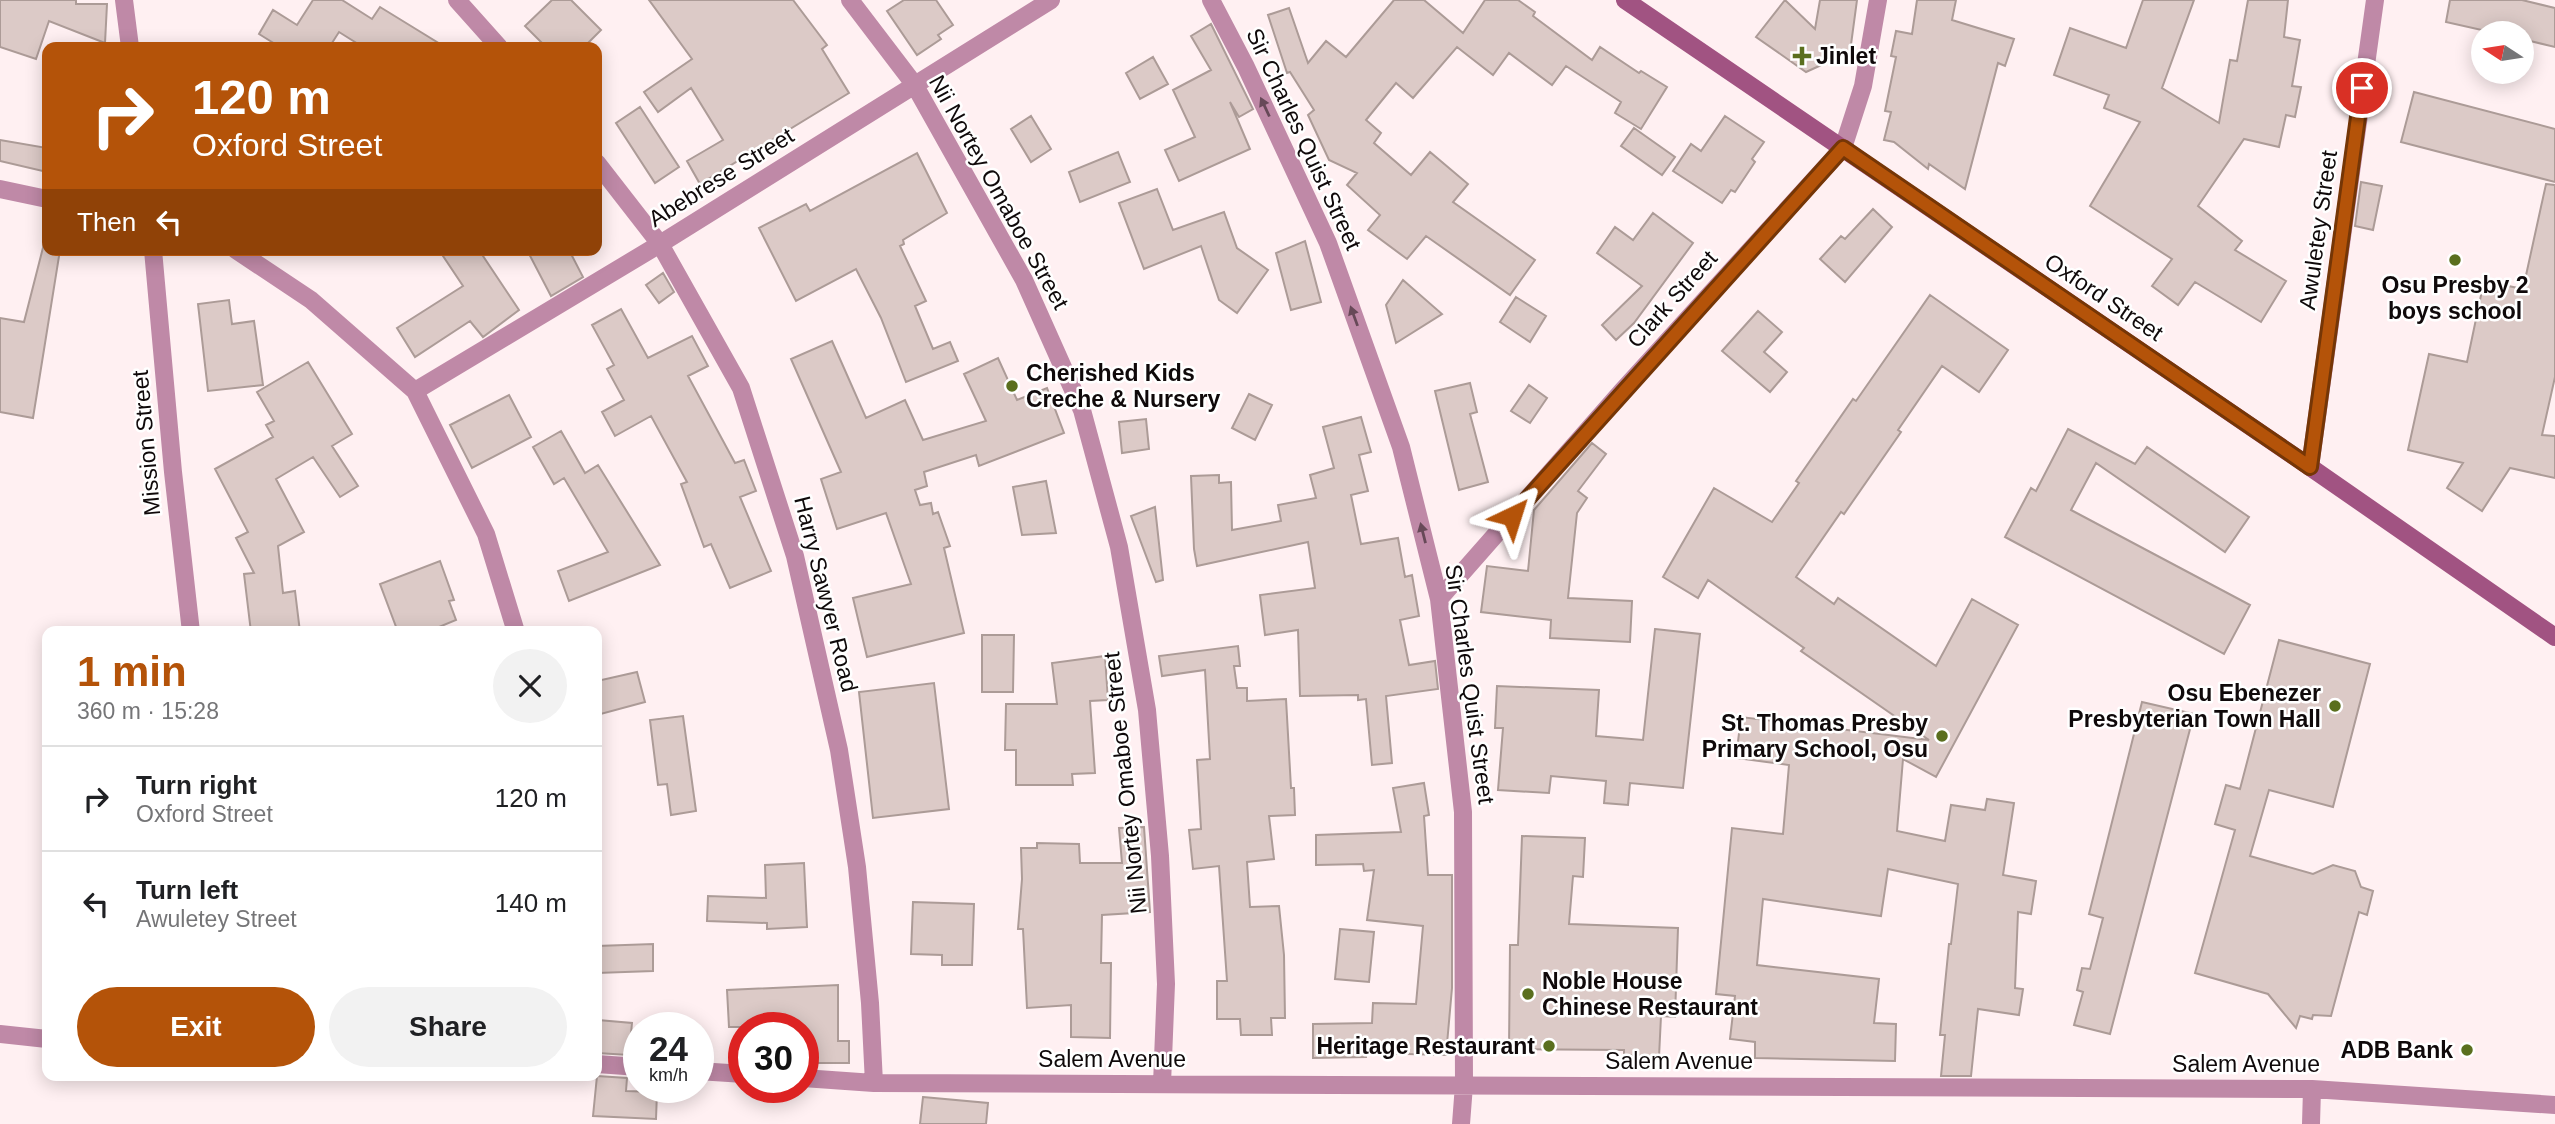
<!DOCTYPE html>
<meta charset="utf-8">
<style>
:root{--surface:#fff;--page:#f2f2f2;--text:#202124;--muted:#757577;--line:#e0e0e0;--accent:#b45309}
body{margin:0;font-family:Helvetica,sans-serif;background:var(--page);color:var(--text);height:100vh;display:flex;flex-direction:column;font-size:26px;white-space:nowrap}
*{box-sizing:border-box;margin:0}
p{font-size:23px;color:var(--muted)}
.icon{flex:none;width:38px;height:38px;fill:none;stroke:currentColor;stroke-width:2;stroke-linecap:round;stroke-linejoin:round}
.map{position:relative;flex:1;overflow:hidden}
.sheet{position:absolute;left:42px;top:626px;width:560px;height:455px;display:flex;flex-direction:column;background:var(--surface);border-radius:14px;box-shadow:0 4px 18px #0003}
.sheet>*{flex:none}
.top-card{position:absolute;left:42px;top:42px;width:560px;height:214px;border-radius:14px;box-shadow:0 4px 18px #0003;background:#b45309;color:#fff;overflow:hidden}
.needle{width:46px;rotate:282deg}
.fabs{position:absolute;left:2471px;top:21px;display:grid;gap:14px}
.fabs a{display:grid;place-items:center;width:63px;height:63px;border-radius:50%;background:var(--surface);box-shadow:0 4px 18px #0003;font-size:35px}
.speed{position:absolute;left:623px;top:1012px;display:flex;gap:14px;font-size:35px;font-weight:700;text-align:center}
.speed>*{display:grid;place-content:center;width:91px;height:91px;border-radius:50%;background:var(--surface);box-shadow:0 4px 18px #0003;line-height:1}
.speed small{font-size:18px;font-weight:400}
.speed .limit{border:10px solid #d22;background:#fff;color:#111}
.pin{position:absolute;display:grid;place-items:center;width:60px;height:60px;color:#fff;margin:-30px;border:4px solid #fff;border-radius:50%;box-shadow:0 2px 7px #0007}
.me{position:absolute;width:77px;margin:-38px;rotate:41deg;stroke-linejoin:round;filter:drop-shadow(0 0 5px #0008)}
.turn{display:flex;align-items:center;gap:24px;height:147px;padding:0 35px;font-size:32px}
.turn .icon{width:91px;height:91px;stroke-width:2.5}
.turn b{display:block;font-size:49px;line-height:60px}
.then{display:flex;align-items:center;height:66px;padding:0 35px;background:#0003;gap:14px;font-size:26px}
.round{display:grid;place-items:center;flex:none;width:74px;height:74px;border-radius:37px;background:var(--page)}
.head{display:flex;align-items:center;justify-content:space-between;height:119px;padding:0 35px}
h1{font-size:42px;font-weight:700;line-height:52px;color:var(--accent)}
.cta{display:flex;gap:14px;margin-top:auto;padding:14px 35px}
.cta a{flex:1;height:80px;border-radius:42px;background:var(--accent);color:#fff;font-size:28px;font-weight:700;line-height:80px;text-align:center}
.cta a+a{background:var(--page);color:var(--text)}
ul{padding:0;list-style:none}
li{display:flex;align-items:center;gap:21px;height:105px;padding:0 35px;border-top:2px solid var(--line)}
li div{flex:1}
li b{display:block;font-size:26px}
li em{font-style:normal}
.map>svg:first-child{display:block}
.building{fill:#dccac7;stroke:#ac9b97;stroke-width:2}
.lines{fill:none;stroke-linecap:round;stroke-linejoin:round}
.minor{stroke:#bf89a7;stroke-width:18}
.secondary{stroke:#a15382;stroke-width:18}
.oneway{fill:#674958}
.route-casing{stroke:#753606;stroke-width:18}
.route{stroke:#b45309;stroke-width:12}
.poi-dot{fill:#5a6f1e;stroke:#fff;stroke-width:2.5}
.labels{text-anchor:middle;stroke-width:5;stroke-linejoin:round;paint-order:stroke}
.poi-label{font-size:23px;font-weight:bold;fill:#0f090a;stroke:#fff;text-anchor:end}
.street-label{font-size:23px;fill:#0f090a;stroke:#fff}
</style>
<div class="map">
<svg width="2555" height="1124" viewBox="0 0 2555 1124">
<rect width="100%" height="100%" fill="#fff0f2"/>
<path class="building" d="M 0,0 L 76,0 L 76,4 L 107,4 L 105,43 L 49,21 L 36,59 L 0,47 Z
M 313,0 L 342,0 L 372,19 L 380,7 L 445,47 L 363,47 L 339,32 L 330,46 L 332,47 L 280,47 L 259,34 L 273,10 L 297,25 Z
M 552,0 L 571,0 L 601,30 L 584,47 L 546,47 L 525,26 Z
M 649,0 L 793,0 L 827,45 L 822,49 L 849,93 L 700,184 L 687,161 L 723,140 L 691,88 L 658,112 L 644,92 L 692,59 Z
M 904,0 L 936,0 L 953,25 L 938,35 L 941,39 L 917,55 L 887,11 Z
M 1394,0 L 1424,0 L 1463,33 L 1485,0 L 1518,0 L 1535,12 L 1533,16 L 1592,60 L 1600,47 L 1639,73 L 1641,71 L 1667,87 L 1641,129 L 1615,113 L 1621,102 L 1566,66 L 1552,85 L 1509,53 L 1493,75 L 1457,47 L 1413,98 L 1396,83 L 1366,120 L 1381,133 L 1374,143 L 1411,175 L 1430,152 L 1468,184 L 1453,202 L 1535,260 L 1510,295 L 1426,236 L 1407,259 L 1368,230 L 1380,215 L 1347,185 L 1357,173 L 1329,160 L 1308,115 L 1314,110 L 1290,72 L 1287,73 L 1268,15 L 1289,8 L 1308,63 L 1326,41 L 1346,57 Z
M 1785,0 L 1815,29 L 1820,0 L 1857,0 L 1850,52 L 1806,72 L 1756,37 Z
M 1917,0 L 1956,0 L 1952,20 L 2014,39 L 2005,66 L 1998,63 L 1965,189 L 1929,164 L 1928,169 L 1894,142 L 1884,140 L 1891,112 L 1885,111 L 1896,57 L 1891,56 L 1896,31 L 1912,34 Z
M 2143,0 L 2194,0 L 2162,88 L 2219,123 L 2230,60 L 2237,61 L 2248,0 L 2288,0 L 2284,37 L 2300,40 L 2292,86 L 2301,87 L 2295,117 L 2286,115 L 2279,147 L 2244,139 L 2198,206 L 2242,241 L 2235,250 L 2286,281 L 2261,322 L 2195,282 L 2178,305 L 2152,286 L 2172,259 L 2090,206 L 2140,122 L 2104,108 L 2109,95 L 2054,75 L 2070,28 L 2126,48 Z
M 2450,0 L 2522,0 L 2555,8 L 2555,47 L 2522,39 L 2522,33 L 2495,33 L 2446,22 Z
M 1211,24 L 1253,109 L 1239,117 L 1230,102 L 1250,149 L 1179,181 L 1165,150 L 1195,137 L 1173,90 L 1211,70 L 1191,36 Z
M 1153,57 L 1168,84 L 1140,99 L 1126,73 Z
M 2414,92 L 2555,129 L 2555,182 L 2401,142 Z
M 640,107 L 679,167 L 655,183 L 616,123 Z
M 1031,116 L 1051,149 L 1031,162 L 1011,129 Z
M 1725,116 L 1764,142 L 1752,159 L 1755,162 L 1735,192 L 1731,190 L 1722,203 L 1673,171 L 1691,144 L 1701,151 Z
M 1634,128 L 1675,157 L 1662,175 L 1621,146 Z
M 0,140 L 47,148 L 47,172 L 0,161 Z
M 1118,152 L 1130,182 L 1080,202 L 1069,172 Z
M 917,153 L 947,213 L 903,240 L 904,244 L 900,246 L 926,301 L 915,306 L 933,349 L 950,342 L 958,361 L 906,382 L 881,318 L 856,269 L 796,301 L 759,228 L 806,204 L 810,211 Z
M 2361,182 L 2382,186 L 2373,230 L 2355,226 Z
M 2546,184 L 2555,185 L 2555,377 L 2542,435 L 2555,436 L 2555,478 L 2510,468 L 2482,511 L 2447,488 L 2463,463 L 2408,450 L 2429,354 L 2467,362 L 2484,281 L 2523,289 Z
M 1157,189 L 1173,230 L 1224,212 L 1237,248 L 1268,270 L 1237,313 L 1219,300 L 1201,246 L 1144,269 L 1119,203 Z
M 1873,209 L 1892,227 L 1845,282 L 1820,259 L 1841,236 L 1845,239 Z
M 1653,213 L 1693,243 L 1634,323 L 1616,340 L 1602,325 L 1642,286 L 1597,253 L 1615,227 L 1633,240 Z
M 47,232 L 47,250 L 60,250 L 33,418 L 0,412 L 0,318 L 24,322 Z
M 1305,241 L 1321,302 L 1291,310 L 1276,253 Z
M 439,250 L 479,250 L 519,310 L 483,337 L 470,321 L 415,357 L 397,328 L 463,286 Z
M 527,250 L 569,250 L 583,277 L 551,296 Z
M 663,273 L 674,292 L 659,303 L 646,285 Z
M 1403,280 L 1442,314 L 1396,343 L 1386,305 Z
M 1930,295 L 2008,350 L 1979,392 L 1942,366 L 1898,430 L 1901,432 L 1844,514 L 1841,512 L 1796,577 L 1834,604 L 1838,598 L 1936,666 L 1972,599 L 2018,625 L 1936,777 L 1903,759 L 1897,831 L 1945,841 L 1951,805 L 1985,810 L 1987,799 L 2014,803 L 2003,875 L 2036,881 L 2031,914 L 2018,912 L 2015,988 L 2023,989 L 2019,1015 L 1978,1009 L 1971,1076 L 1941,1076 L 1945,1035 L 1940,1035 L 1949,944 L 1951,944 L 1958,884 L 1888,869 L 1881,916 L 1763,899 L 1757,965 L 1879,979 L 1874,1023 L 1896,1024 L 1895,1061 L 1755,1058 L 1755,1042 L 1730,1039 L 1735,996 L 1716,994 L 1732,828 L 1783,834 L 1789,765 L 1736,758 L 1741,717 L 1929,740 L 1801,651 L 1804,648 L 1708,580 L 1698,598 L 1663,577 L 1714,488 L 1772,522 L 1799,483 L 1796,481 L 1853,399 L 1856,401 Z
M 1516,297 L 1546,316 L 1530,342 L 1500,322 Z
M 229,300 L 232,324 L 254,321 L 263,385 L 208,391 L 198,304 Z
M 621,309 L 648,358 L 692,336 L 708,366 L 688,376 L 735,463 L 744,460 L 756,491 L 740,497 L 771,571 L 730,588 L 711,544 L 704,547 L 681,484 L 687,482 L 651,416 L 615,436 L 602,412 L 624,400 L 607,369 L 614,365 L 592,325 Z
M 1758,311 L 1782,332 L 1764,352 L 1787,372 L 1770,392 L 1722,351 Z
M 832,341 L 866,418 L 905,400 L 923,440 L 986,421 L 964,374 L 998,358 L 1017,400 L 1047,388 L 1064,433 L 979,466 L 976,455 L 924,472 L 927,486 L 915,490 L 920,505 L 931,503 L 933,514 L 938,512 L 950,546 L 944,548 L 964,633 L 867,657 L 853,598 L 911,584 L 886,513 L 837,529 L 821,479 L 841,472 L 791,359 Z
M 308,362 L 352,434 L 332,446 L 358,486 L 340,497 L 313,457 L 276,479 L 304,532 L 278,546 L 283,593 L 295,591 L 300,632 L 251,632 L 244,574 L 254,573 L 236,538 L 248,532 L 215,469 L 273,437 L 266,425 L 274,421 L 257,392 Z
M 1470,383 L 1477,412 L 1470,414 L 1488,482 L 1459,490 L 1435,391 Z
M 1529,385 L 1547,398 L 1530,423 L 1511,411 Z
M 1249,394 L 1272,405 L 1255,440 L 1232,428 Z
M 509,395 L 531,437 L 472,468 L 450,425 Z
M 1361,417 L 1371,452 L 1359,455 L 1368,491 L 1351,495 L 1361,544 L 1398,538 L 1405,577 L 1412,575 L 1419,616 L 1400,620 L 1409,665 L 1435,661 L 1438,689 L 1386,696 L 1392,763 L 1372,765 L 1366,699 L 1358,700 L 1358,695 L 1300,696 L 1298,630 L 1265,635 L 1260,595 L 1315,588 L 1308,542 L 1197,566 L 1194,549 L 1191,476 L 1219,475 L 1219,483 L 1231,482 L 1232,530 L 1281,521 L 1278,505 L 1316,498 L 1310,475 L 1334,468 L 1323,427 Z
M 1146,419 L 1149,449 L 1122,453 L 1119,422 Z
M 2068,429 L 2135,464 L 2147,447 L 2249,517 L 2225,552 L 2096,463 L 2071,510 L 2250,605 L 2224,654 L 2005,537 L 2031,488 L 2036,491 Z
M 561,431 L 585,473 L 598,465 L 660,565 L 569,601 L 558,571 L 608,552 L 564,478 L 554,484 L 533,447 Z
M 1592,443 L 1606,454 L 1578,491 L 1587,498 L 1577,513 L 1568,598 L 1632,601 L 1630,642 L 1550,638 L 1551,620 L 1481,612 L 1487,566 L 1528,571 L 1534,510 Z
M 1046,481 L 1056,533 L 1022,535 L 1013,487 Z
M 1155,507 L 1163,580 L 1156,582 L 1131,516 Z
M 440,561 L 454,600 L 449,601 L 456,620 L 427,632 L 398,632 L 380,584 Z
M 1655,629 L 1700,634 L 1683,788 L 1630,783 L 1628,805 L 1604,803 L 1606,781 L 1551,776 L 1549,793 L 1498,790 L 1503,728 L 1495,728 L 1497,686 L 1599,690 L 1596,736 L 1643,740 Z
M 982,635 L 1014,635 L 1013,692 L 982,692 Z
M 2279,640 L 2370,664 L 2333,807 L 2269,790 L 2250,856 L 2313,874 L 2333,865 L 2355,871 L 2361,887 L 2373,891 L 2367,915 L 2359,912 L 2331,1016 L 2313,1015 L 2312,1019 L 2300,1016 L 2296,1028 L 2268,994 L 2195,973 L 2235,830 L 2215,824 L 2226,785 L 2240,789 Z
M 1238,646 L 1240,666 L 1234,666 L 1237,688 L 1247,688 L 1247,701 L 1286,699 L 1291,788 L 1294,788 L 1295,815 L 1269,816 L 1274,859 L 1247,862 L 1250,907 L 1279,906 L 1284,955 L 1285,1018 L 1271,1018 L 1272,1035 L 1241,1035 L 1240,1019 L 1217,1019 L 1217,981 L 1227,981 L 1219,866 L 1193,869 L 1189,830 L 1201,829 L 1197,760 L 1210,759 L 1205,670 L 1162,676 L 1159,656 Z
M 1105,656 L 1108,700 L 1090,701 L 1095,773 L 1072,774 L 1073,785 L 1016,785 L 1016,750 L 1005,750 L 1006,704 L 1057,704 L 1052,663 Z
M 637,672 L 645,702 L 597,715 L 597,681 Z
M 934,683 L 949,809 L 873,818 L 859,692 Z
M 2142,702 L 2194,714 L 2110,1034 L 2074,1025 L 2083,992 L 2077,990 L 2082,968 L 2090,969 L 2103,918 L 2089,914 Z
M 683,716 L 696,811 L 671,815 L 667,784 L 658,785 L 650,720 Z
M 1424,783 L 1429,815 L 1424,816 L 1428,875 L 1452,875 L 1452,988 L 1446,1055 L 1366,1053 L 1366,1057 L 1313,1058 L 1313,1024 L 1372,1023 L 1373,1003 L 1416,1004 L 1423,926 L 1367,920 L 1374,870 L 1364,871 L 1363,864 L 1316,865 L 1316,835 L 1401,832 L 1393,788 Z
M 1144,827 L 1150,912 L 1102,915 L 1101,963 L 1111,963 L 1110,1038 L 1071,1037 L 1071,1005 L 1027,1008 L 1023,929 L 1018,929 L 1022,879 L 1021,848 L 1037,848 L 1037,843 L 1079,844 L 1080,863 L 1122,863 L 1119,828 Z
M 1522,836 L 1585,838 L 1583,877 L 1573,876 L 1569,924 L 1678,928 L 1675,1017 L 1661,1016 L 1659,1057 L 1624,1055 L 1624,1050 L 1509,1049 L 1510,945 L 1518,945 Z
M 804,863 L 807,927 L 767,929 L 767,923 L 707,921 L 708,896 L 766,898 L 765,865 Z
M 913,902 L 974,904 L 972,965 L 942,965 L 942,955 L 911,954 Z
M 1340,929 L 1374,932 L 1369,982 L 1335,979 Z
M 653,944 L 653,971 L 597,973 L 597,946 Z
M 838,985 L 838,1041 L 849,1041 L 849,1063 L 810,1063 L 810,1035 L 803,1035 L 803,1027 L 729,1027 L 727,990 Z
M 598,1020 L 632,1023 L 629,1055 L 597,1053 Z
M 597,1076 L 627,1078 L 626,1091 L 657,1092 L 656,1119 L 593,1116 Z
M 923,1097 L 988,1103 L 986,1124 L 920,1124 Z"/>
<g class="lines">
<path class="minor" d="M 124,0 L 130,47
M 457,0 L 499,47
M 850,0 L 914,84 L 1024,280 L 1082,410 L 1119,547 L 1147,710 L 1160,856 L 1166,984 L 1162,1084
M 1211,0 L 1246,67 L 1328,243 L 1401,447 L 1439,599 L 1463,812 L 1464,1085 L 1461,1124
M 597,163 L 660,244 L 741,388 L 795,556 L 839,750 L 857,867 L 870,1003 L 874,1083
M 0,189 L 47,199
M 153,250 L 173,472 L 191,632
M 236,250 L 311,300 L 415,391 L 486,534 L 516,632
M 415,391 L 660,244 L 1051,0
M 2310,467 L 2375,0
M 1439,599 L 1622,391 L 1843,148 L 1863,86 L 1878,0
M 0,1034 L 47,1039
M 597,1064 L 639,1067
M 698,1071 L 744,1074
M 803,1078 L 874,1083 L 2312,1089 L 2555,1105
M 2311,1124 L 2312,1089"/>
<path class="secondary" d="M 1625,0 L 2310,467 L 2555,637"/>
</g>
<defs><path id="oneway-solid" d="M-6-.8H1V-3.2L6.5 0L1 3.2V.8H-6Z" transform="scale(1.75)"/></defs>
<g class="oneway">
<use href="#oneway-solid" transform="translate(1265 107) rotate(-115)"/>
<use href="#oneway-solid" transform="translate(1354 316) rotate(-110)"/>
<use href="#oneway-solid" transform="translate(1423 533) rotate(-104)"/>
</g>
<g class="lines">
<g class="route-casing">
<path id="route" d="M 1512,516 L 1843,148 L 2310,467 L 2362,88"/>
</g>
<use href="#route" class="route"/>
</g>
<g class="poi-dot">
<path d="M1798.5 45.5h7v7h7v7h-7v7h-7v-7h-7v-7h7z"/>
<circle cx="2455" cy="260" r="7"/>
<circle cx="1012" cy="386" r="7"/>
<circle cx="2335" cy="706" r="7"/>
<circle cx="1942" cy="736" r="7"/>
<circle cx="1528" cy="994" r="7"/>
<circle cx="1549" cy="1046" r="7"/>
<circle cx="2467" cy="1050" r="7"/>
</g>
<g class="labels">
<g class="poi-label">
<text x="1816" y="64" text-anchor="start">Jinlet</text>
<text x="2455" y="293" text-anchor="middle">Osu Presby 2<tspan x="2455" dy="26">boys school</tspan></text>
<text x="1026" y="381" text-anchor="start">Cherished Kids<tspan x="1026" dy="26">Creche &amp; Nursery</tspan></text>
<text x="2321" y="701">Osu Ebenezer<tspan x="2321" dy="26">Presbyterian Town Hall</tspan></text>
<text x="1928" y="731">St. Thomas Presby<tspan x="1928" dy="26">Primary School, Osu</tspan></text>
<text x="1542" y="989" text-anchor="start">Noble House<tspan x="1542" dy="26">Chinese Restaurant</tspan></text>
<text x="1535" y="1054">Heritage Restaurant</text>
<text x="2453" y="1058">ADB Bank</text>
</g>
<g class="street-label">
<text transform="translate(1304 139) rotate(65)" y="8">Sir Charles Quist Street</text>
<text transform="translate(721 177) rotate(-32)" y="8">Abebrese Street</text>
<text transform="translate(999 192) rotate(61)" y="8">Nii Nortey Omaboe Street</text>
<text transform="translate(2318 230) rotate(-82)" y="8">Awuletey Street</text>
<text transform="translate(2104 297) rotate(34)" y="8">Oxford Street</text>
<text transform="translate(1672 299) rotate(-48)" y="8">Clark Street</text>
<text transform="translate(146 443) rotate(-95)" y="8">Mission Street</text>
<text transform="translate(826 594) rotate(76)" y="8">Harry Sawyer Road</text>
<text transform="translate(1470 684) rotate(82)" y="8">Sir Charles Quist Street</text>
<text transform="translate(1125 783) rotate(-96)" y="8">Nii Nortey Omaboe Street</text>
<text x="1112" y="1067">Salem Avenue</text>
<text x="1679" y="1069">Salem Avenue</text>
<text x="2246" y="1072">Salem Avenue</text>
</g>
</g>
</svg>
<div class="fabs">
<a><svg class="needle" viewBox="-14 -14 28 28"><path d="M0-13l5 13h-10z" fill="#e53935"/><path d="M0 13l5-13h-10z" fill="#757577"/></svg></a>
</div>
<div class="speed"><div>24<small>km/h</small></div><div class="limit">30</div></div>
<div class="pin" style="left:2362px;top:88px;background:#d93025"><svg class="icon" aria-label="arrive" viewBox="0 0 24 24"><path d="M6 21V4h12l-3 4 3 4H6"/></svg></div>
<svg class="me" style="left:1512px;top:516px" viewBox="-20 -20 40 40"><path d="M0-17L14 15 0 8-14 15z" fill="#b45309" stroke="#fff" stroke-width="4"/></svg>
<div class="top-card">
<div class="turn"><svg class="icon" aria-label="right" viewBox="0 0 24 24"><path d="M7 20v-9h11M14 6l5 5-5 5"/></svg><div><b>120 m</b>Oxford Street</div></div>
<div class="then">Then<svg class="icon" aria-label="left" viewBox="0 0 24 24"><path d="M17 20v-9H6M10 6l-5 5 5 5"/></svg></div>
</div>
<section class="sheet">
<div class="head"><div><h1>1 min</h1><p>360 m · 15:28</p></div><a class="round"><svg class="icon" aria-label="close" viewBox="0 0 24 24"><path d="M6 6l12 12M18 6L6 18"/></svg></a></div>
<ul>
<li><svg class="icon" aria-label="right" viewBox="0 0 24 24"><path d="M7 20v-9h11M14 6l5 5-5 5"/></svg><div><b>Turn right</b><p>Oxford Street</p></div><em>120 m</em></li>
<li><svg class="icon" aria-label="left" viewBox="0 0 24 24"><path d="M17 20v-9H6M10 6l-5 5 5 5"/></svg><div><b>Turn left</b><p>Awuletey Street</p></div><em>140 m</em></li>
</ul>
<div class="cta"><a>Exit</a><a>Share</a></div>
</section>
</div>
